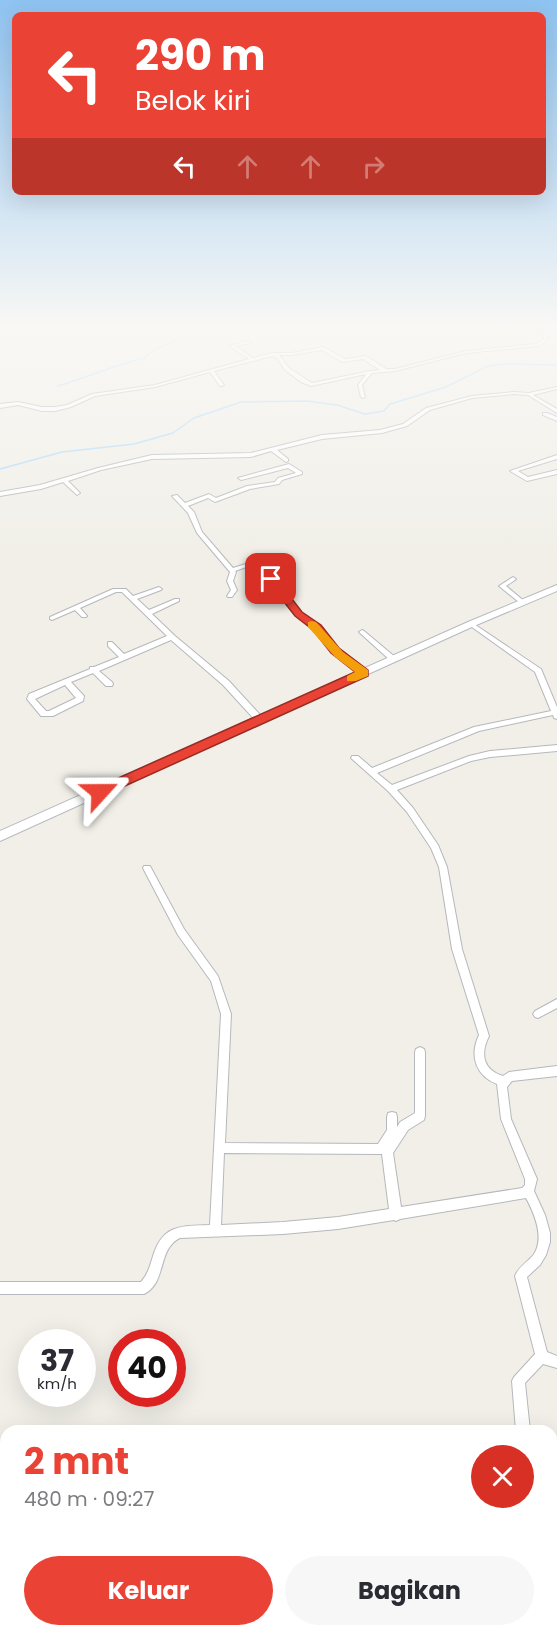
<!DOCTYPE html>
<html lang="id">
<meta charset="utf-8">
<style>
:root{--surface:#fff;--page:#f7f7f7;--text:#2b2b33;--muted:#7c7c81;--accent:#ea4335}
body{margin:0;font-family:Poppins,sans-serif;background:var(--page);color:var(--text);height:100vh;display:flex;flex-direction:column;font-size:22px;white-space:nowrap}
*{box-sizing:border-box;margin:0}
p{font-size:20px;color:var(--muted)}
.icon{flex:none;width:33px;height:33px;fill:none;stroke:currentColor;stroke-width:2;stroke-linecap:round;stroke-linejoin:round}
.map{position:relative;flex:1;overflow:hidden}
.sheet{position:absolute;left:0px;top:1425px;width:558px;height:212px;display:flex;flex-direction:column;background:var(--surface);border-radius:18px 18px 0 0;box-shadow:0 6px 24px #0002}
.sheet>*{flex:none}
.guide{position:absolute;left:12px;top:12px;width:534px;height:183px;border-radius:9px;box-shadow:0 6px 24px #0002;background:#ea4335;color:#fff;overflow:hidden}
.speed{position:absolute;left:18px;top:1329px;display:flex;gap:12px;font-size:30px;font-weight:700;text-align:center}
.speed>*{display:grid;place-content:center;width:78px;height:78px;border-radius:50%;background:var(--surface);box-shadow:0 6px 24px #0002;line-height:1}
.speed small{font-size:15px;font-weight:400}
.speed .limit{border:9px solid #d22;background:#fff;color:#111}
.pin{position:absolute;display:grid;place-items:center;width:51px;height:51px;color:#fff;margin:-26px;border-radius:12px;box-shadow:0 3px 9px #0006}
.me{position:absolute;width:66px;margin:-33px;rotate:66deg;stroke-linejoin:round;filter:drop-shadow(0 0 4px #0008)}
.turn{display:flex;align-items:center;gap:21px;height:126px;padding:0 24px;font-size:27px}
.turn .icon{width:78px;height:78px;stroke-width:2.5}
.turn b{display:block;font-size:42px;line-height:51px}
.lanes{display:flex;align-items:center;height:57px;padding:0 24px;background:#0003;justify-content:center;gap:30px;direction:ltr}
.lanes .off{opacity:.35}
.round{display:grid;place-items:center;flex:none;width:63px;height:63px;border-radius:32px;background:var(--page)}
.summary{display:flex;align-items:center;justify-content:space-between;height:102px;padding:0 24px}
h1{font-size:36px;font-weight:700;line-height:45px;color:var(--accent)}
.button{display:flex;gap:12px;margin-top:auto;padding:12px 24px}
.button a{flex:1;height:69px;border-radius:36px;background:var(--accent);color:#fff;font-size:24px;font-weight:700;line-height:69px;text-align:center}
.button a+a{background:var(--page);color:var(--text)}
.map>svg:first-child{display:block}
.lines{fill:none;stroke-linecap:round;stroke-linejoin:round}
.stream{stroke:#aadaff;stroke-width:1.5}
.street-casing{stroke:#b5b8bc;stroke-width:2}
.secondary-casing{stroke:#b6babf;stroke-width:2}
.street{fill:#fff;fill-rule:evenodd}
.secondary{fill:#fff;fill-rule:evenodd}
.route{fill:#ea4335;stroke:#982c22;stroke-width:1.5}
.slow{fill:#f59e0b}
</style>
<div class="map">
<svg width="557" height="1636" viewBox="0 0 557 1636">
<rect width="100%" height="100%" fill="#f1efe8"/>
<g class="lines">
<path class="stream" d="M 58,386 C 88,377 114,365 145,358 C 154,345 174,346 185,333 L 184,326
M 0,469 L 62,452 L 134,444 L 173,433 L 194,418 L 241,402 L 307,401 L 337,405 L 365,414 L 384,411 L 390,404 L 446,387 L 488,366 L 505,364 L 557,365"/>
<g class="street-casing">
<path id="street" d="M 542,326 L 546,326 L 548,339 L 539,346 L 466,353 L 395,371 L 372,373 L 362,385 L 365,397 L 363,398 L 361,397 L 358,385 L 366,374 L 311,386 L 301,382 L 285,370 L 277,358 L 272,356 L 214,371 L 224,385 L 222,386 L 220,386 L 210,372 L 155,387 L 95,396 L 71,407 L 55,411 L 42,411 L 18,405 L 0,408 L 0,404 L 18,402 L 42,407 L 55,407 L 67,405 L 92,394 L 155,385 L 249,359 L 229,346 L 249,341 L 251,342 L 251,343 L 235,346 L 253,358 L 272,353 L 292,353 L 323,347 L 345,359 L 366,356 L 386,369 L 395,369 L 466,351 L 536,344 L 544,339 ZM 322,350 L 342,362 L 363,359 L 380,370 L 370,371 L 312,383 L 289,368 L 279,355 L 292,355 Z
M 557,387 L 557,389 L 533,395 L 557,409 L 557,413 L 528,395 L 514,394 L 472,398 L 430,410 L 407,426 L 382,433 L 322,439 L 277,450 L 288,459 L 288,461 L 286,462 L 271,451 L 251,457 L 152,459 L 101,470 L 68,481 L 80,493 L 77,495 L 63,482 L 41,489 L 0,496 L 0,492 L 40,485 L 98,468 L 152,455 L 251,453 L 322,435 L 380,430 L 403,424 L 426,408 L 472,396 L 514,392 L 529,393 Z
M 543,413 L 547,413 L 557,417 L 557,421 L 543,415 Z
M 557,455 L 557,459 L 518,471 L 528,477 L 557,470 L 557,474 L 527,481 L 510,471 Z
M 289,464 L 302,472 L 302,474 L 282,480 L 279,484 L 250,489 L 215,502 L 208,498 L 188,506 L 194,512 L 202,532 L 233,568 L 252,562 L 255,564 L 235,571 L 236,572 L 233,581 L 237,590 L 232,597 L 228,597 L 227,596 L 231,590 L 227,581 L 230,572 L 197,533 L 188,513 L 172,496 L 177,495 L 185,503 L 209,494 L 216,498 L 247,486 L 275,482 L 278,478 L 296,473 L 288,468 L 241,480 L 238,478 Z
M 271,577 L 273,578 L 300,613 L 319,627 L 337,648 L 367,671 L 368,673 L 367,675 L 361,675 L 333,652 L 315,629 L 296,615 L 268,579 Z
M 513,577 L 516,579 L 515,580 L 506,586 L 524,601 L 524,603 L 520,603 L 499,586 Z
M 159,587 L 162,589 L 161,590 L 137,599 L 149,610 L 175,599 L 179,599 L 179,601 L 152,614 L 175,636 L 229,681 L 263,718 L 264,720 L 263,722 L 257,722 L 223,685 L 171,640 L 99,671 L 112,682 L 113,684 L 112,686 L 106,686 L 93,673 L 71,682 L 84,696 L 83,701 L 53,716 L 41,716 L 27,699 L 29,694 L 90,669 L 90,667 L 94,667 L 119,657 L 108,646 L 108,642 L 112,642 L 124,654 L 167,636 L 122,592 L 116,592 L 80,608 L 87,616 L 86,617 L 82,617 L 75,610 L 52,620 L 50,619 L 50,617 L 113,589 L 126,589 L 133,596 ZM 65,685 L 76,698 L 49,711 L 46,711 L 35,699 Z
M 471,622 L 541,669 L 557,707 L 557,719 L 554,718 L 553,715 L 479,731 L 377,773 L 392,785 L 469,756 L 490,751 L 557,745 L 557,751 L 490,757 L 471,761 L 397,790 L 413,808 L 438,845 L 447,867 L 462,949 L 489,1036 C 480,1054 483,1070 503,1076 L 509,1072 L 557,1066 L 557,1076 L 512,1081 L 507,1087 L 511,1119 L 537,1179 L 534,1191 L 545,1215 L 550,1233 L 550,1242 L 546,1255 L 540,1265 L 527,1277 L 547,1352 L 557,1356 L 557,1368 L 543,1364 L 525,1383 L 530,1431 L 516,1431 L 512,1381 L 514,1377 L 535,1354 L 515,1276 C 519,1266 528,1262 534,1254 C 545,1237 534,1213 526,1198 L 400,1219 L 396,1221 L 394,1220 L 338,1229 L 283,1234 L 180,1238 C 157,1249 167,1283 144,1294 L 0,1294 L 0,1282 L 141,1282 C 148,1274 150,1266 153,1256 C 163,1224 181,1226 210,1225 L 221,1014 L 211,981 L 178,935 L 143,868 L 144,866 L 150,866 L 184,929 L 218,976 L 231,1014 L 225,1143 L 378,1144 L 387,1130 L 387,1117 L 388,1113 L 392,1112 L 396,1113 L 397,1117 L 397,1127 L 400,1122 L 415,1113 L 415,1052 L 416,1049 L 420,1047 L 424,1049 L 425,1052 L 425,1116 L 424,1120 L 408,1130 L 393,1153 L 401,1207 L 522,1188 L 525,1185 L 525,1179 L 501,1119 L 497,1084 C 476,1076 469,1056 479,1035 L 452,949 L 439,867 L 431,848 L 407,812 L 388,791 L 351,758 L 352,756 L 358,756 L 372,768 L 474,727 L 551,711 L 535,672 L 469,625 L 469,623 ZM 224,1153 L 382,1154 L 389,1209 L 338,1217 L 283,1222 L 221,1225 Z
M 362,630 L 364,631 L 395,657 L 395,661 L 391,661 L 360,633 L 359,632 Z
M 557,999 L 557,1008 L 538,1018 L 535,1017 L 533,1014 L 535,1011 Z
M 557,1518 L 557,1532 L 552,1534 L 552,1520 Z
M 532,1630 L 546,1630 L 547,1636 L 533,1636 Z"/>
</g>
<g class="secondary-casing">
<path id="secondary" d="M 557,585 L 557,591 L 474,626 L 0,841 L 0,831 L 468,622 Z"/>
</g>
<use href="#street" class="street"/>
<use href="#secondary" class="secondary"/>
</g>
<linearGradient id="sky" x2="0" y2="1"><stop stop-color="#8fc3f1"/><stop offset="0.59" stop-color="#f9f8f5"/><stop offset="1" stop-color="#f9f8f5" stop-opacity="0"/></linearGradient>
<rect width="557" height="555" fill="url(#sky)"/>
<path class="route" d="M 271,576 L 275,577 L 302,612 L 321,625 L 339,648 L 368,670 L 368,676 L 105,795 L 96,795 L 94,792 L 96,788 L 355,672 L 331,653 L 313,630 L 295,616 L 266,579 Z"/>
<path class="slow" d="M 312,621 L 316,622 L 343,652 L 368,670 L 368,676 L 356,681 L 347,681 L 347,676 L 355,672 L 335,657 L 308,627 L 308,622 Z"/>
</svg>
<div class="speed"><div>37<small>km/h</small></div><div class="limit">40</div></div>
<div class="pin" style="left:271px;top:579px;background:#d93025"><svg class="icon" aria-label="arrive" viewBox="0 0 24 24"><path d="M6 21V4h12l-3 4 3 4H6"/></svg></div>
<svg class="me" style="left:100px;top:792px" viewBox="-20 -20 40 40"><path d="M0-17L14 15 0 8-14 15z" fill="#ea4335" stroke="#fff" stroke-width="4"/></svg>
<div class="guide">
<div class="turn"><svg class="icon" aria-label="left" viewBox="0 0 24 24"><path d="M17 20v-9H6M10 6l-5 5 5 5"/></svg><div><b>290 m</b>Belok kiri</div></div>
<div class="lanes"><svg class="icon" aria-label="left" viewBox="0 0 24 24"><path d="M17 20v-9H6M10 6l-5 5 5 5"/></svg><svg class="icon off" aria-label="ahead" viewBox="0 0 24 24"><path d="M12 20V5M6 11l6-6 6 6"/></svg><svg class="icon off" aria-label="ahead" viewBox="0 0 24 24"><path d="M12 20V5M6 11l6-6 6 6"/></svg><svg class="icon off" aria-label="right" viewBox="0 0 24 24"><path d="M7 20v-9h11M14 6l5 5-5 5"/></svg></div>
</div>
<section class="sheet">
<div class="summary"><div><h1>2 mnt</h1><p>480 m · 09:27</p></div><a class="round" style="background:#d93025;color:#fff"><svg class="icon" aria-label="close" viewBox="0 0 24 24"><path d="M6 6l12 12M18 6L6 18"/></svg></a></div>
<div class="button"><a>Keluar</a><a>Bagikan</a></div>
</section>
</div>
